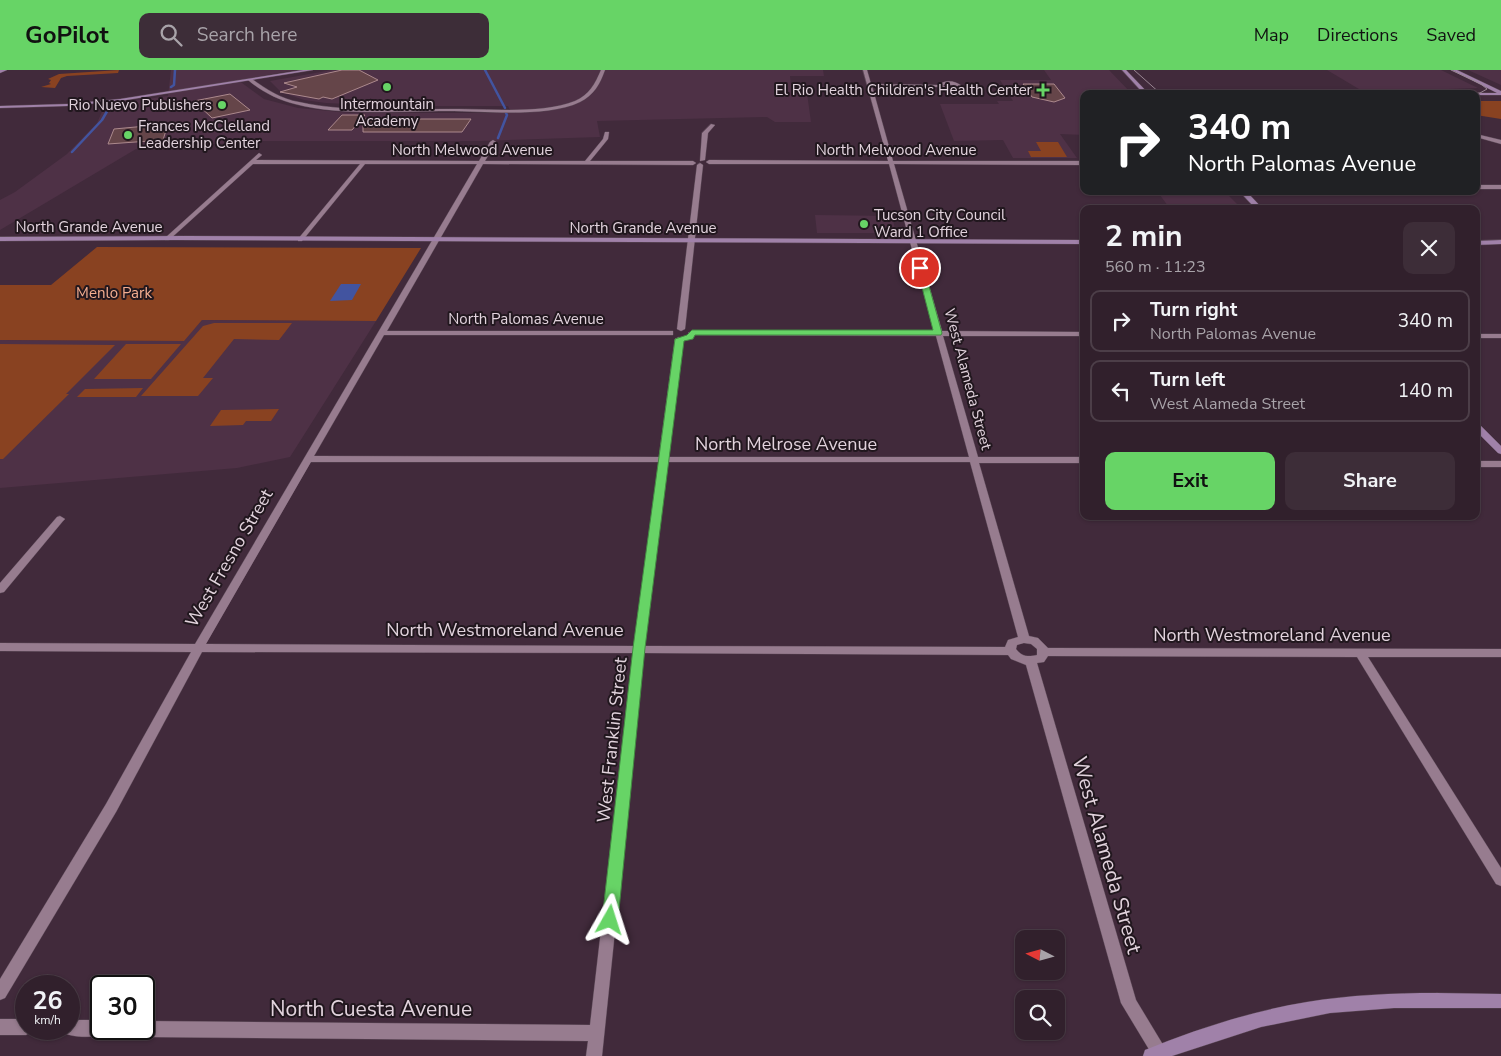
<!DOCTYPE html>
<meta charset="utf-8">
<style>
:root{--surface:#31202c;--page:#3d2d38;--text:#f1f3f6;--muted:#a8a3a9;--line:#4c3e48;--accent:#67d466}
body{margin:0;font-family:"Nunito Sans",sans-serif;background:var(--page);color:var(--text);height:100vh;display:flex;flex-direction:column;font-size:19px;white-space:nowrap}
*{box-sizing:border-box;margin:0}
p{font-size:16px;color:var(--muted)}
.icon{flex:none;width:28px;height:28px;fill:none;stroke:currentColor;stroke-width:2;stroke-linecap:round;stroke-linejoin:round}
.map{position:relative;flex:1;overflow:hidden}
.side{position:absolute;left:1080px;top:135px;width:400px;height:315px;display:flex;flex-direction:column;background:var(--surface);border-radius:10px;box-shadow:0 1px 4px #0004,0 0 0 1px var(--line)}
.side>*{flex:none}
.top-card{position:absolute;left:1080px;top:20px;width:400px;height:105px;border-radius:10px;box-shadow:0 1px 4px #0004,0 0 0 1px var(--line);background:#202124;color:#fff;overflow:hidden}
.needle{width:32px;rotate:276deg}
.buttons{position:absolute;left:1015px;top:860px;display:grid;gap:10px}
.buttons a{display:grid;place-items:center;width:50px;height:50px;border-radius:10px;background:var(--surface);box-shadow:0 1px 4px #0004,0 0 0 1px var(--line);font-size:25px}
.speed{position:absolute;left:15px;top:905px;display:flex;gap:10px;font-size:25px;font-weight:700;text-align:center}
.speed>*{display:grid;place-content:center;width:65px;height:65px;border-radius:50%;background:var(--surface);box-shadow:0 1px 4px #0004,0 0 0 1px var(--line);line-height:1}
.speed small{font-size:12px;font-weight:400}
.speed .limit{border:2px solid #111;border-radius:8px;background:#fff;color:#111}
.pin{position:absolute;display:grid;place-items:center;width:42px;height:42px;color:#fff;margin:-21px;border:2px solid #fff;border-radius:50%;box-shadow:0 1px 5px #0007}
.me{position:absolute;width:55px;margin:-28px;rotate:6deg;stroke-linejoin:round;filter:drop-shadow(0 0 4px #0008)}
.turn{display:flex;align-items:center;gap:18px;height:105px;padding:0 25px;font-size:22px}
.turn .icon{width:65px;height:65px;stroke-width:2.5}
.turn b{display:block;font-size:35px;line-height:42px}
.round{display:grid;place-items:center;flex:none;width:52px;height:52px;border-radius:10px;background:var(--page)}
.overview{display:flex;align-items:center;justify-content:space-between;height:85px;padding:0 25px}
h1{font-size:30px;font-weight:700;line-height:38px}
.action{display:flex;gap:10px;margin-top:auto;padding:10px 25px}
.action a{flex:1;height:58px;border-radius:10px;background:var(--accent);color:#111;font-size:20px;font-weight:700;line-height:58px;text-align:center}
.action a+a{background:var(--page);color:var(--text)}
ul{padding:0;list-style:none}
li{display:flex;align-items:center;gap:15px;height:62px;margin:0 10px 8px;padding:0 15px;border:2px solid var(--line);border-radius:10px}
li div{flex:1}
li b{display:block;font-size:19px}
li em{font-style:normal}
header{display:flex;align-items:center;gap:30px;box-sizing:border-box;height:70px;padding:0 25px;background:var(--accent);color:#111}
header strong{font-size:24px}
nav{display:flex;gap:28px;margin-inline-start:auto;font-size:18px}
.search{width:350px;height:45px;background:var(--page);display:flex;align-items:center;gap:12px;box-sizing:border-box;padding:0 18px;border-radius:10px;color:var(--muted);font-size:19px}
.map>svg:first-child{display:block}
.built{fill:#4e3146}
.green{fill:#894221}
.water{fill:#4254a0}
.lines{fill:none;stroke-linecap:round;stroke-linejoin:round}
.stream{stroke:#4254a0;stroke-width:2.5}
.building{fill:#654549;stroke:#ac898d}
.street-casing{stroke:#5b4856;stroke-width:1}
.secondary-casing{stroke:#5b4856;stroke-width:1}
.street{fill:#977c8f;fill-rule:evenodd}
.secondary{fill:#a081a9;fill-rule:evenodd}
.tram{stroke:#9a8794;stroke-width:1}
.route{fill:#67d466;stroke:#438a42}
.poi-dot{fill:#67d466;stroke:#21171e;stroke-width:2}
.labels{text-anchor:middle;stroke-width:4;stroke-linejoin:round;paint-order:stroke}
.far-poi-label{font-size:15px;fill:#e2d3dd;stroke:#21171e;text-anchor:end}
.far-street-label{font-size:15px;fill:#e2d3dd;stroke:#21171e}
.far-park-label{font-size:15px;fill:#f5ae90;stroke:#21171e}
.street-label{font-size:18px;fill:#e2d3dd;stroke:#21171e}
.near-street-label{font-size:21px;fill:#e2d3dd;stroke:#21171e}
</style>
<header>
<strong>GoPilot</strong>
<div class="search"><svg class="icon" aria-label="search" viewBox="0 0 24 24"><circle cx="10" cy="10" r="6"/><path d="M15 15l6 6"/></svg>Search here</div>
<nav><a>Map</a><a>Directions</a><a>Saved</a></nav>
</header>
<div class="map">
<svg width="1501" height="986" viewBox="0 0 1501 986">
<rect width="100%" height="100%" fill="#412a3b"/>
<path class="built" d="M 171,0 L 296,0 L 238,10 L 264,29 L 298,38 L 350,43 L 511,43 L 508,36 L 391,36 L 326,33 L 304,30 L 281,22 L 270,11 L 332,0 L 823,0 L 824,6 L 790,6 L 791,16 L 806,16 L 811,52 L 775,52 L 767,47 L 597,51 L 600,67 L 480,71 L 264,71 L 136,79 L 0,160 L 0,130 L 15,122 L 67,84 L 97,53 L 105,35 L 168,26 Z
M 1044,0 L 1109,0 L 1132,24 L 1084,24 L 1084,65 L 1060,64 L 1077,88 L 1013,88 L 1003,70 L 954,71 L 940,34 L 999,34 L 997,31 L 1013,31 L 1000,10 L 1051,10 Z
M 1327,0 L 1441,0 L 1478,18 L 1364,22 Z
M 1468,0 L 1501,0 L 1501,15 Z
M 1157,121 L 1224,121 L 1242,139 L 1157,139 L 1155,136 L 1168,136 Z
M 815,145 L 892,146 L 896,163 L 817,163 Z
M 202,250 L 376,251 L 290,387 L 237,398 L 0,418 L 0,270 L 183,271 Z"/>
<path class="green" d="M 119,0 L 118,3 L 67,6 L 61,8 L 55,18 L 41,17 L 51,14 L 49,13 L 51,10 L 48,9 L 59,4 Z
M 1476,31 L 1501,31 L 1501,49 L 1476,45 Z
M 1036,72 L 1058,72 L 1067,87 L 1031,87 L 1028,81 L 1041,81 Z
M 97,177 L 421,178 L 376,251 L 202,250 L 184,271 L 0,270 L 0,215 L 51,215 Z
M 214,253 L 292,253 L 279,270 L 234,269 L 203,308 L 213,308 L 198,326 L 141,326 L 203,256 Z
M 0,274 L 115,275 L 66,324 L 69,324 L 3,389 L 0,389 Z
M 126,274 L 181,274 L 151,309 L 94,309 Z
M 143,318 L 136,327 L 77,327 L 85,319 Z
M 279,339 L 271,351 L 246,351 L 243,355 L 210,356 L 221,340 Z"/>
<path class="water" d="M 341,214 L 361,214 L 352,230 L 330,231 Z"/>
<g class="lines">
<path class="stream" d="M 485,0 L 505,38
M 171,17 L 174,15 L 175,0
M 498,68 L 507,45 L 506,43
M 72,82 L 102,50 L 109,38"/>
</g>
<path class="building" d="M 342,0 L 359,0 L 378,10 L 332,29 L 323,27 L 319,29 L 280,22 L 297,17 L 284,13 Z
M 1023,14 L 1054,14 L 1065,28 L 1054,32 L 1032,27 Z
M 230,24 L 250,40 L 212,48 L 194,31 Z
M 342,45 L 365,45 L 352,60 L 328,60 Z
M 363,49 L 471,49 L 462,62 L 363,62 Z
M 168,54 L 163,70 L 108,74 L 114,59 Z"/>
<g class="lines">
<g class="street-casing">
<path id="street" d="M 601,0 L 605,0 C 600,14 594,25 580,32 C 547,48 485,41 447,41 C 401,41 339,46 295,34 C 278,30 261,21 248,10 L 252,9 C 266,19 281,29 299,32 C 350,43 406,39 458,39 C 493,39 542,44 575,31 C 589,25 595,14 601,0 Z
M 863,0 L 867,0 L 871,14 L 939,15 C 946,9 955,11 962,16 L 951,20 L 940,17 L 872,16 L 893,91 L 1084,91 L 1084,95 L 894,94 L 942,261 L 1084,262 L 1084,266 L 943,266 L 978,387 L 1084,387 L 1084,393 L 979,393 L 1029,566 L 1038,568 L 1048,578 L 1501,579 L 1501,587 L 1368,587 L 1501,798 L 1501,816 L 1496,814 L 1357,587 L 1048,586 L 1044,592 L 1037,593 L 1136,930 L 1168,983 L 1167,986 L 1153,986 L 1121,933 L 1026,595 L 1011,589 L 1008,585 L 644,583 L 602,986 L 586,986 L 588,971 L 144,967 L 139,964 L 136,959 L 144,959 L 144,951 L 590,955 L 633,583 L 202,582 L 116,742 L 5,928 L 0,930 L 0,909 L 106,734 L 191,582 L 0,581 L 0,573 L 195,574 L 477,94 L 365,94 L 302,171 L 298,171 L 298,169 L 360,94 L 253,94 L 169,170 L 165,170 L 165,168 L 259,83 L 262,85 L 256,90 L 479,91 L 490,72 L 493,70 L 496,72 L 485,91 L 585,91 L 603,69 L 605,62 L 609,62 L 608,69 L 590,91 L 693,91 L 696,93 L 693,95 L 483,94 L 387,261 L 673,261 L 673,265 L 384,265 L 314,386 L 659,387 L 675,269 L 679,267 L 683,269 L 668,387 L 969,387 L 936,266 L 692,265 L 688,263 L 692,261 L 934,261 L 889,94 L 709,94 L 706,92 L 709,90 L 888,91 ZM 945,14 L 956,16 L 951,18 L 943,16 ZM 311,392 L 659,392 L 634,576 L 206,574 ZM 667,392 L 970,392 L 1018,567 L 1008,570 L 1005,577 L 645,576 ZM 1024,573 L 1031,574 L 1037,579 L 1037,585 C 1028,587 1022,587 1016,579 L 1017,575 Z
M 711,54 L 715,55 L 708,63 L 705,90 L 700,91 L 702,63 Z
M 1476,64 L 1501,70 L 1501,74 L 1476,67 Z
M 700,93 L 703,95 L 685,259 L 681,261 L 677,259 L 697,95 Z
M 1476,115 L 1501,115 L 1501,119 L 1476,119 Z
M 1476,264 L 1501,264 L 1501,268 L 1476,268 Z
M 1476,391 L 1501,391 L 1501,397 L 1476,397 Z
M 60,446 L 65,449 L 63,451 L 4,522 L 0,523 L 0,513 L 57,447 Z
M 0,949 L 26,949 L 26,959 L 33,959 L 31,962 L 26,965 L 0,965 Z
M 69,950 L 101,950 L 101,959 L 108,959 L 106,963 C 96,968 74,968 64,963 L 62,959 L 69,959 Z"/>
</g>
<g class="secondary-casing">
<path id="secondary" d="M 0,0 L 7,0 L 0,3 Z
M 303,0 L 313,0 L 120,31 L 67,36 L 0,38 L 0,36 L 67,34 L 120,29 Z
M 1122,0 L 1126,0 L 1149,24 L 1144,24 Z
M 1452,0 L 1457,0 L 1501,21 L 1501,25 L 1476,25 L 1474,23 L 1497,23 Z
M 1239,121 L 1246,121 L 1263,139 L 1256,139 Z
M 184,166 L 1084,170 L 1084,174 L 175,170 L 0,171 L 0,167 Z
M 1501,170 L 1501,174 L 1476,175 L 1476,171 Z
M 1476,354 L 1479,354 L 1501,376 L 1501,384 L 1498,383 L 1476,361 Z
M 1437,923 L 1501,924 L 1501,938 L 1394,938 L 1330,943 L 1261,957 L 1172,986 L 1143,986 L 1145,980 C 1197,959 1252,941 1307,932 C 1350,925 1393,923 1437,923 Z"/>
</g>
<use href="#street" class="street"/>
<use href="#secondary" class="secondary"/>
<path class="tram" d="M 1134,0 L 1161,24
M 1451,0 L 1481,14 L 1487,19 L 1480,23 L 1462,24"/>
</g>
<path class="route" d="M 920,196 L 924,198 L 942,263 L 941,265 L 695,265 L 693,269 L 684,271 L 645,578 L 618,850 L 615,855 L 610,857 L 604,855 L 602,850 L 633,578 L 675,269 L 687,265 L 692,260 L 933,260 L 917,198 Z"/>
<g class="poi-dot">
<circle cx="387" cy="17" r="5"/>
<path d="M1040.5 12.5h5v5h5v5h-5v5h-5v-5h-5v-5h5z"/>
<circle cx="222" cy="35" r="5"/>
<circle cx="128" cy="65" r="5"/>
<circle cx="864" cy="154" r="5"/>
</g>
<g class="labels">
<g class="far-poi-label">
<text x="1032" y="25">El Rio Health Children's Health Center</text>
<text x="387" y="39" text-anchor="middle">Intermountain<tspan x="387" dy="17">Academy</tspan></text>
<text x="212" y="40">Rio Nuevo Publishers</text>
<text x="138" y="61" text-anchor="start">Frances McClelland<tspan x="138" dy="17">Leadership Center</tspan></text>
<text x="874" y="150" text-anchor="start">Tucson City Council<tspan x="874" dy="17">Ward 1 Office</tspan></text>
</g>
<g class="far-street-label">
<text x="472" y="85">North Melwood Avenue</text>
<text x="896" y="85">North Melwood Avenue</text>
<text x="89" y="162">North Grande Avenue</text>
<text x="643" y="163">North Grande Avenue</text>
<text x="526" y="254">North Palomas Avenue</text>
<text transform="translate(968 309) rotate(75)" y="5">West Alameda Street</text>
</g>
<g class="far-park-label">
<text x="114" y="228">Menlo Park</text>
</g>
<g class="street-label">
<text x="786" y="380">North Melrose Avenue</text>
<text transform="translate(229 488) rotate(-60)" y="6">West Fresno Street</text>
<text x="505" y="566">North Westmoreland Avenue</text>
<text x="1272" y="571">North Westmoreland Avenue</text>
<text transform="translate(612 670) rotate(-84)" y="6">West Franklin Street</text>
</g>
<g class="near-street-label">
<text transform="translate(1107 785) rotate(74)" y="7">West Alameda Street</text>
<text x="371" y="946">North Cuesta Avenue</text>
</g>
</g>
</svg>
<div class="buttons">
<a><svg class="needle" viewBox="-14 -14 28 28"><path d="M0-13l5 13h-10z" fill="#e53935"/><path d="M0 13l5-13h-10z" fill="#a8a3a9"/></svg></a>
<a><svg class="icon" aria-label="search" viewBox="0 0 24 24"><circle cx="10" cy="10" r="6"/><path d="M15 15l6 6"/></svg></a>
</div>
<div class="speed"><div>26<small>km/h</small></div><div class="limit">30</div></div>
<div class="pin" style="left:920px;top:198px;background:#d93025"><svg class="icon" aria-label="arrive" viewBox="0 0 24 24"><path d="M6 21V4h12l-3 4 3 4H6"/></svg></div>
<svg class="me" style="left:610px;top:850px" viewBox="-20 -20 40 40"><path d="M0-17L14 15 0 8-14 15z" fill="#67d466" stroke="#fff" stroke-width="4"/></svg>
<div class="top-card">
<div class="turn"><svg class="icon" aria-label="right" viewBox="0 0 24 24"><path d="M7 20v-9h11M14 6l5 5-5 5"/></svg><div><b>340 m</b>North Palomas Avenue</div></div>
</div>
<section class="side">
<div class="overview"><div><h1>2 min</h1><p>560 m · 11:23</p></div><a class="round"><svg class="icon" aria-label="close" viewBox="0 0 24 24"><path d="M6 6l12 12M18 6L6 18"/></svg></a></div>
<ul>
<li><svg class="icon" aria-label="right" viewBox="0 0 24 24"><path d="M7 20v-9h11M14 6l5 5-5 5"/></svg><div><b>Turn right</b><p>North Palomas Avenue</p></div><em>340 m</em></li>
<li><svg class="icon" aria-label="left" viewBox="0 0 24 24"><path d="M17 20v-9H6M10 6l-5 5 5 5"/></svg><div><b>Turn left</b><p>West Alameda Street</p></div><em>140 m</em></li>
</ul>
<div class="action"><a>Exit</a><a>Share</a></div>
</section>
</div>
